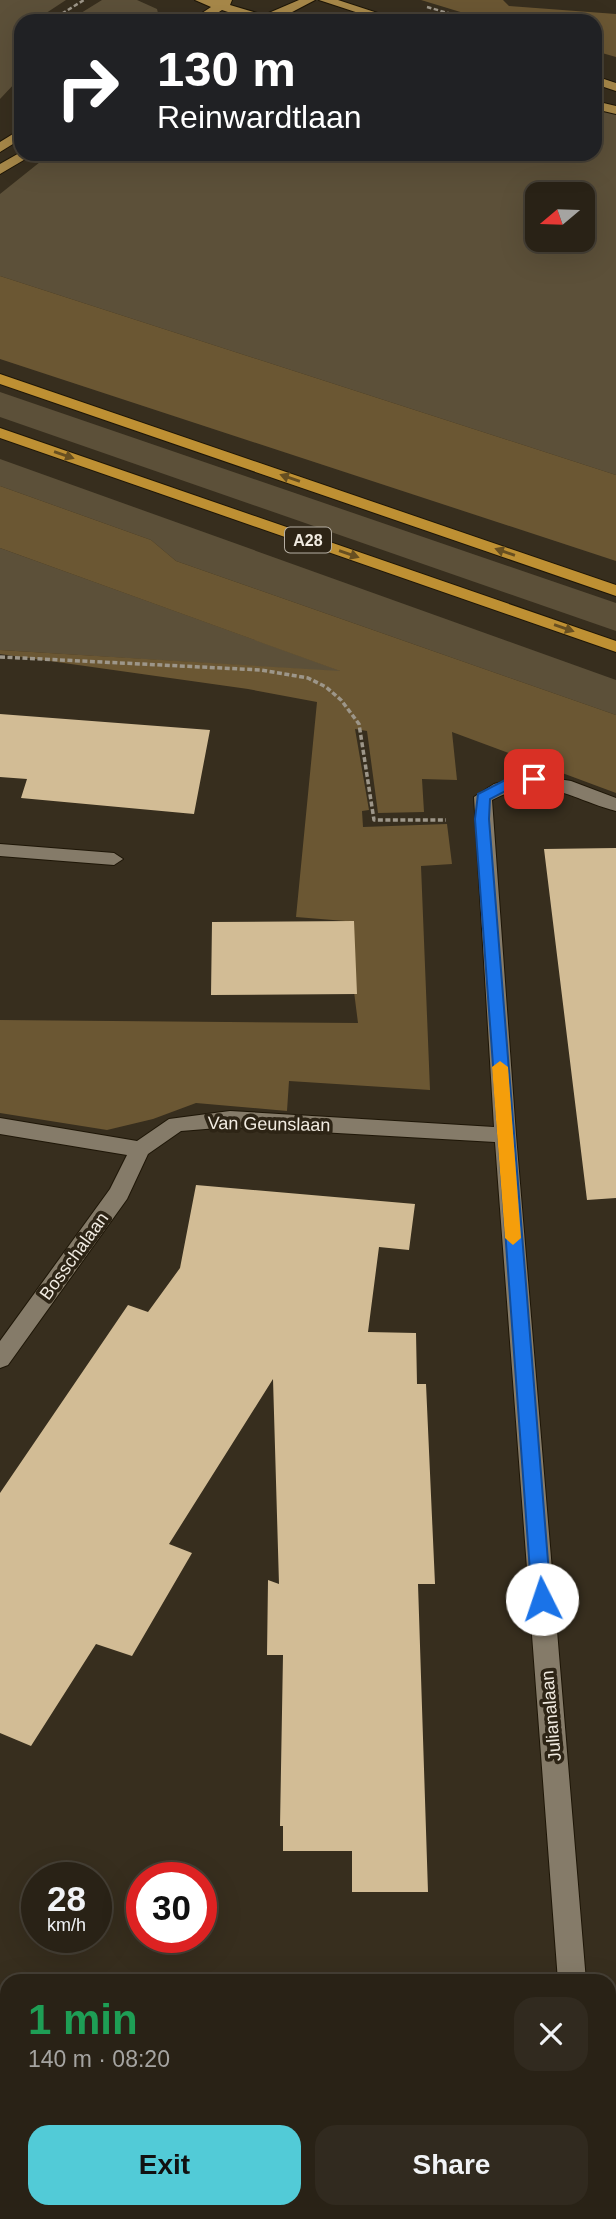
<!DOCTYPE html>
<meta charset="utf-8">
<style>
:root{--surface:#292216;--page:#312a1f;--text:#f1f3f6;--muted:#a5a4a1;--line:#453f35;--accent:#52cbd7}
body{margin:0;font-family:Helvetica,sans-serif;background:var(--page);color:var(--text);height:100vh;display:flex;flex-direction:column;font-size:26px;white-space:nowrap}
*{box-sizing:border-box;margin:0}
p{font-size:23px;color:var(--muted)}
.icon{flex:none;width:38px;height:38px;fill:none;stroke:currentColor;stroke-width:2;stroke-linecap:round;stroke-linejoin:round}
.map{position:relative;flex:1;overflow:hidden}
.drawer{position:absolute;left:0px;top:1974px;width:616px;height:245px;display:flex;flex-direction:column;background:var(--surface);border-radius:21px 21px 0 0;box-shadow:0 7px 28px #0002,0 0 0 2px var(--line)}
.drawer>*{flex:none}
.guide{position:absolute;left:14px;top:14px;width:588px;height:147px;border-radius:21px;box-shadow:0 7px 28px #0002,0 0 0 2px var(--line);background:#202124;color:#fff;overflow:hidden}
.needle{width:46px;rotate:251deg}
.controls{position:absolute;left:525px;top:182px;display:grid;gap:14px}
.controls a{display:grid;place-items:center;width:70px;height:70px;border-radius:14px;background:var(--surface);box-shadow:0 7px 28px #0002,0 0 0 2px var(--line);font-size:35px}
.speed{position:absolute;left:21px;top:1862px;display:flex;gap:14px;font-size:35px;font-weight:700;text-align:center}
.speed>*{display:grid;place-content:center;width:91px;height:91px;border-radius:50%;background:var(--surface);box-shadow:0 7px 28px #0002,0 0 0 2px var(--line);line-height:1}
.speed small{font-size:18px;font-weight:400}
.speed .limit{border:10px solid #d22;background:#fff;color:#111}
.pin{position:absolute;display:grid;place-items:center;width:60px;height:60px;color:#fff;margin:-30px;border-radius:14px;box-shadow:0 4px 10px #0006}
.me{position:absolute;width:77px;margin:-38px;rotate:356deg;stroke-linejoin:round;filter:drop-shadow(0 0 5px #0008)}
.turn{display:flex;align-items:center;gap:24px;height:147px;padding:0 28px;font-size:32px}
.turn .icon{width:91px;height:91px;stroke-width:2.5}
.turn b{display:block;font-size:49px;line-height:60px}
.round{display:grid;place-items:center;flex:none;width:74px;height:74px;border-radius:21px;background:var(--page)}
.overview{display:flex;align-items:center;justify-content:space-between;height:119px;padding:0 28px}
h1{font-size:42px;font-weight:700;line-height:52px;color:#1e9e55}
.button{display:flex;gap:14px;margin-top:auto;padding:14px 28px}
.button a{flex:1;height:80px;border-radius:21px;background:var(--accent);color:#111;font-size:28px;font-weight:700;line-height:80px;text-align:center}
.button a+a{background:var(--page);color:var(--text)}
.map>svg:first-child{display:block}
.green{fill:#5c5039;fill-rule:evenodd}
.forest{fill:#6b5733}
.building{fill:#d2bc95}
.lines{fill:none;stroke-linecap:round;stroke-linejoin:round}
.minor-casing{stroke:#1e1607;stroke-width:2}
.major-casing{stroke:#1e1607;stroke-width:2}
.highway-casing{stroke:#1e1607;stroke-width:2}
.path-far1{stroke:#9d9689;stroke-width:2.5;stroke-dasharray:4.5 2.5;stroke-linecap:butt}
.path{stroke:#9d9689;stroke-width:3.5;stroke-dasharray:5 2.5;stroke-linecap:butt}
.minor{fill:#857b69;fill-rule:evenodd}
.major{fill:#a78849;fill-rule:evenodd}
.highway{fill:#be9033;fill-rule:evenodd}
.oneway{fill:#674f21}
.route{fill:#1a73e8;stroke:#114b97;stroke-width:2}
.slow{fill:#f59e0b}
.labels{text-anchor:middle;stroke-width:7;stroke-linejoin:round;paint-order:stroke}
.shield{fill:#2d2415;stroke:#b6afa4;stroke-width:2}
.shield-label{font-size:16px;font-weight:bold;fill:#f1ebe1}
.street-label{font-size:18px;fill:#f1ebe1;stroke:#2d2415}
</style>
<div class="map">
<svg width="616" height="2219" viewBox="0 0 616 2219">
<rect width="100%" height="100%" fill="#372e1e"/>
<path class="green" d="M 0,0 L 66,0 L 34,21 L 21,21 L 16,82 L 0,99 Z
M 102,0 L 137,0 L 157,9 L 160,21 L 68,21 Z
M 595,109 L 616,114 L 616,475 L 0,276 L 0,194 L 50,154 L 595,154 ZM 537,194 L 583,194 L 583,240 L 537,240 Z
M 0,392 L 616,603 L 616,631 L 0,417 Z
M 0,459 L 616,680 L 616,715 L 176,561 L 151,540 L 0,486 Z
M 0,548 L 344,672 L 0,650 Z"/>
<path class="forest" d="M 421,0 L 503,0 L 509,6 L 616,14 L 616,57 L 595,51 L 595,21 L 490,21 Z
M 0,276 L 616,475 L 616,561 L 0,359 Z
M 0,486 L 151,540 L 176,561 L 616,715 L 616,793 L 452,732 L 457,780 L 422,779 L 424,812 L 378,813 L 367,731 L 355,729 L 369,810 L 362,811 L 363,827 L 447,824 L 452,864 L 421,866 L 430,1090 L 289,1081 L 287,1111 L 196,1103 L 153,1119 L 107,1130 L 0,1113 L 0,1020 L 358,1023 L 345,921 L 296,917 L 317,702 L 248,689 L 0,654 L 0,650 L 340,671 L 0,548 Z"/>
<path class="building" d="M 0,714 L 210,730 L 194,814 L 21,798 L 27,779 L 0,777 Z
M 616,848 L 616,1198 L 587,1200 L 544,849 Z
M 354,921 L 357,994 L 211,995 L 212,922 Z
M 196,1185 L 415,1204 L 409,1250 L 379,1247 L 368,1332 L 416,1333 L 417,1384 L 426,1384 L 435,1584 L 418,1584 L 428,1892 L 352,1892 L 352,1851 L 283,1851 L 283,1826 L 280,1826 L 283,1655 L 267,1655 L 268,1580 L 279,1584 L 273,1379 L 169,1544 L 192,1553 L 132,1656 L 96,1644 L 31,1746 L 0,1733 L 0,1493 L 128,1305 L 148,1312 L 180,1268 Z"/>
<g class="lines">
<g class="minor-casing">
<path id="minor" d="M 533,775 L 571,781 L 616,798 L 616,811 C 568,798 543,773 492,800 L 516,1135 L 586,1981 L 558,1981 L 495,1142 L 230,1127 L 181,1131 L 148,1154 L 127,1199 L 8,1365 L 0,1368 L 0,1341 L 110,1189 L 127,1155 L 0,1134 L 0,1118 L 137,1141 L 169,1119 L 230,1111 L 494,1127 L 474,797 L 494,784 Z
M 0,844 L 114,853 L 123,859 L 114,865 L 0,856 Z
M 575,2212 L 605,2212 L 606,2219 L 576,2219 Z"/>
</g>
<g class="major-casing">
<path id="major" d="M 195,0 L 232,0 L 230,5 L 264,15 L 299,0 L 315,0 L 275,21 L 255,21 L 222,10 L 205,21 L 190,21 L 211,7 Z
M 319,0 L 338,0 L 402,21 L 383,21 Z
M 595,76 L 616,83 L 616,91 L 595,84 Z
M 595,101 L 616,106 L 616,114 L 595,109 Z
M 21,129 L 21,139 L 0,152 L 0,142 Z
M 21,152 L 34,154 L 0,174 L 0,164 Z"/>
</g>
<g class="highway-casing">
<path id="highway" d="M 0,374 L 616,585 L 616,596 L 0,384 Z
M 0,428 L 616,641 L 616,652 L 0,438 Z"/>
</g>
<path class="path-far1" d="M 427,7 L 476,21
M 50,21 L 84,0"/>
<path class="path" d="M 0,657 L 261,670 L 308,678 L 326,687 L 341,700 L 359,724 L 374,820 L 446,820"/>
<use href="#minor" class="minor"/>
<use href="#major" class="major"/>
<use href="#highway" class="highway"/>
</g>
<defs><path id="oneway-solid" d="M-6-.8H1V-3.2L6.5 0L1 3.2V.8H-6Z" transform="scale(1.75)"/></defs>
<g class="oneway">
<use href="#oneway-solid" transform="translate(64 455) rotate(19)"/>
<use href="#oneway-solid" transform="translate(290 478) rotate(-161)"/>
<use href="#oneway-solid" transform="translate(505 552) rotate(-161)"/>
<use href="#oneway-solid" transform="translate(349 554) rotate(19)"/>
<use href="#oneway-solid" transform="translate(564 628) rotate(19)"/>
</g>
<path class="route" d="M 534,775 L 541,779 L 539,783 L 517,785 L 490,799 L 489,819 L 551,1599 L 548,1605 L 535,1605 L 532,1599 L 475,819 L 478,794 L 509,778 Z"/>
<path class="slow" d="M 500,1061 L 508,1067 L 521,1238 L 513,1245 L 505,1238 L 492,1067 Z"/>
<g class="labels">
<rect class="shield" x="285" y="527.5" width="46" height="25" rx="5"/>
<g class="shield-label">
<text x="308" y="546">A28</text>
</g>
<g class="street-label">
<text transform="translate(269 1124) rotate(1)" y="6">Van Geunslaan</text>
<text transform="translate(74 1256) rotate(-54)" y="6">Bosschalaan</text>
<text transform="translate(551 1716) rotate(-95)" y="6">Julianalaan</text>
</g>
</g>
</svg>
<div class="controls">
<a><svg class="needle" viewBox="-14 -14 28 28"><path d="M0-13l5 13h-10z" fill="#e53935"/><path d="M0 13l5-13h-10z" fill="#a5a4a1"/></svg></a>
</div>
<div class="speed"><div>28<small>km/h</small></div><div class="limit">30</div></div>
<div class="pin" style="left:534px;top:779px;background:#d93025"><svg class="icon" aria-label="arrive" viewBox="0 0 24 24"><path d="M6 21V4h12l-3 4 3 4H6"/></svg></div>
<svg class="me" style="left:542px;top:1599px" viewBox="-20 -20 40 40"><circle r="19" fill="#fff"/><path d="M0-13L10 11 0 6-10 11z" fill="#1a73e8"/></svg>
<div class="guide">
<div class="turn"><svg class="icon" aria-label="right" viewBox="0 0 24 24"><path d="M7 20v-9h11M14 6l5 5-5 5"/></svg><div><b>130 m</b>Reinwardtlaan</div></div>
</div>
<section class="drawer">
<div class="overview"><div><h1>1 min</h1><p>140 m · 08:20</p></div><a class="round"><svg class="icon" aria-label="close" viewBox="0 0 24 24"><path d="M6 6l12 12M18 6L6 18"/></svg></a></div>
<div class="button"><a>Exit</a><a>Share</a></div>
</section>
</div>
